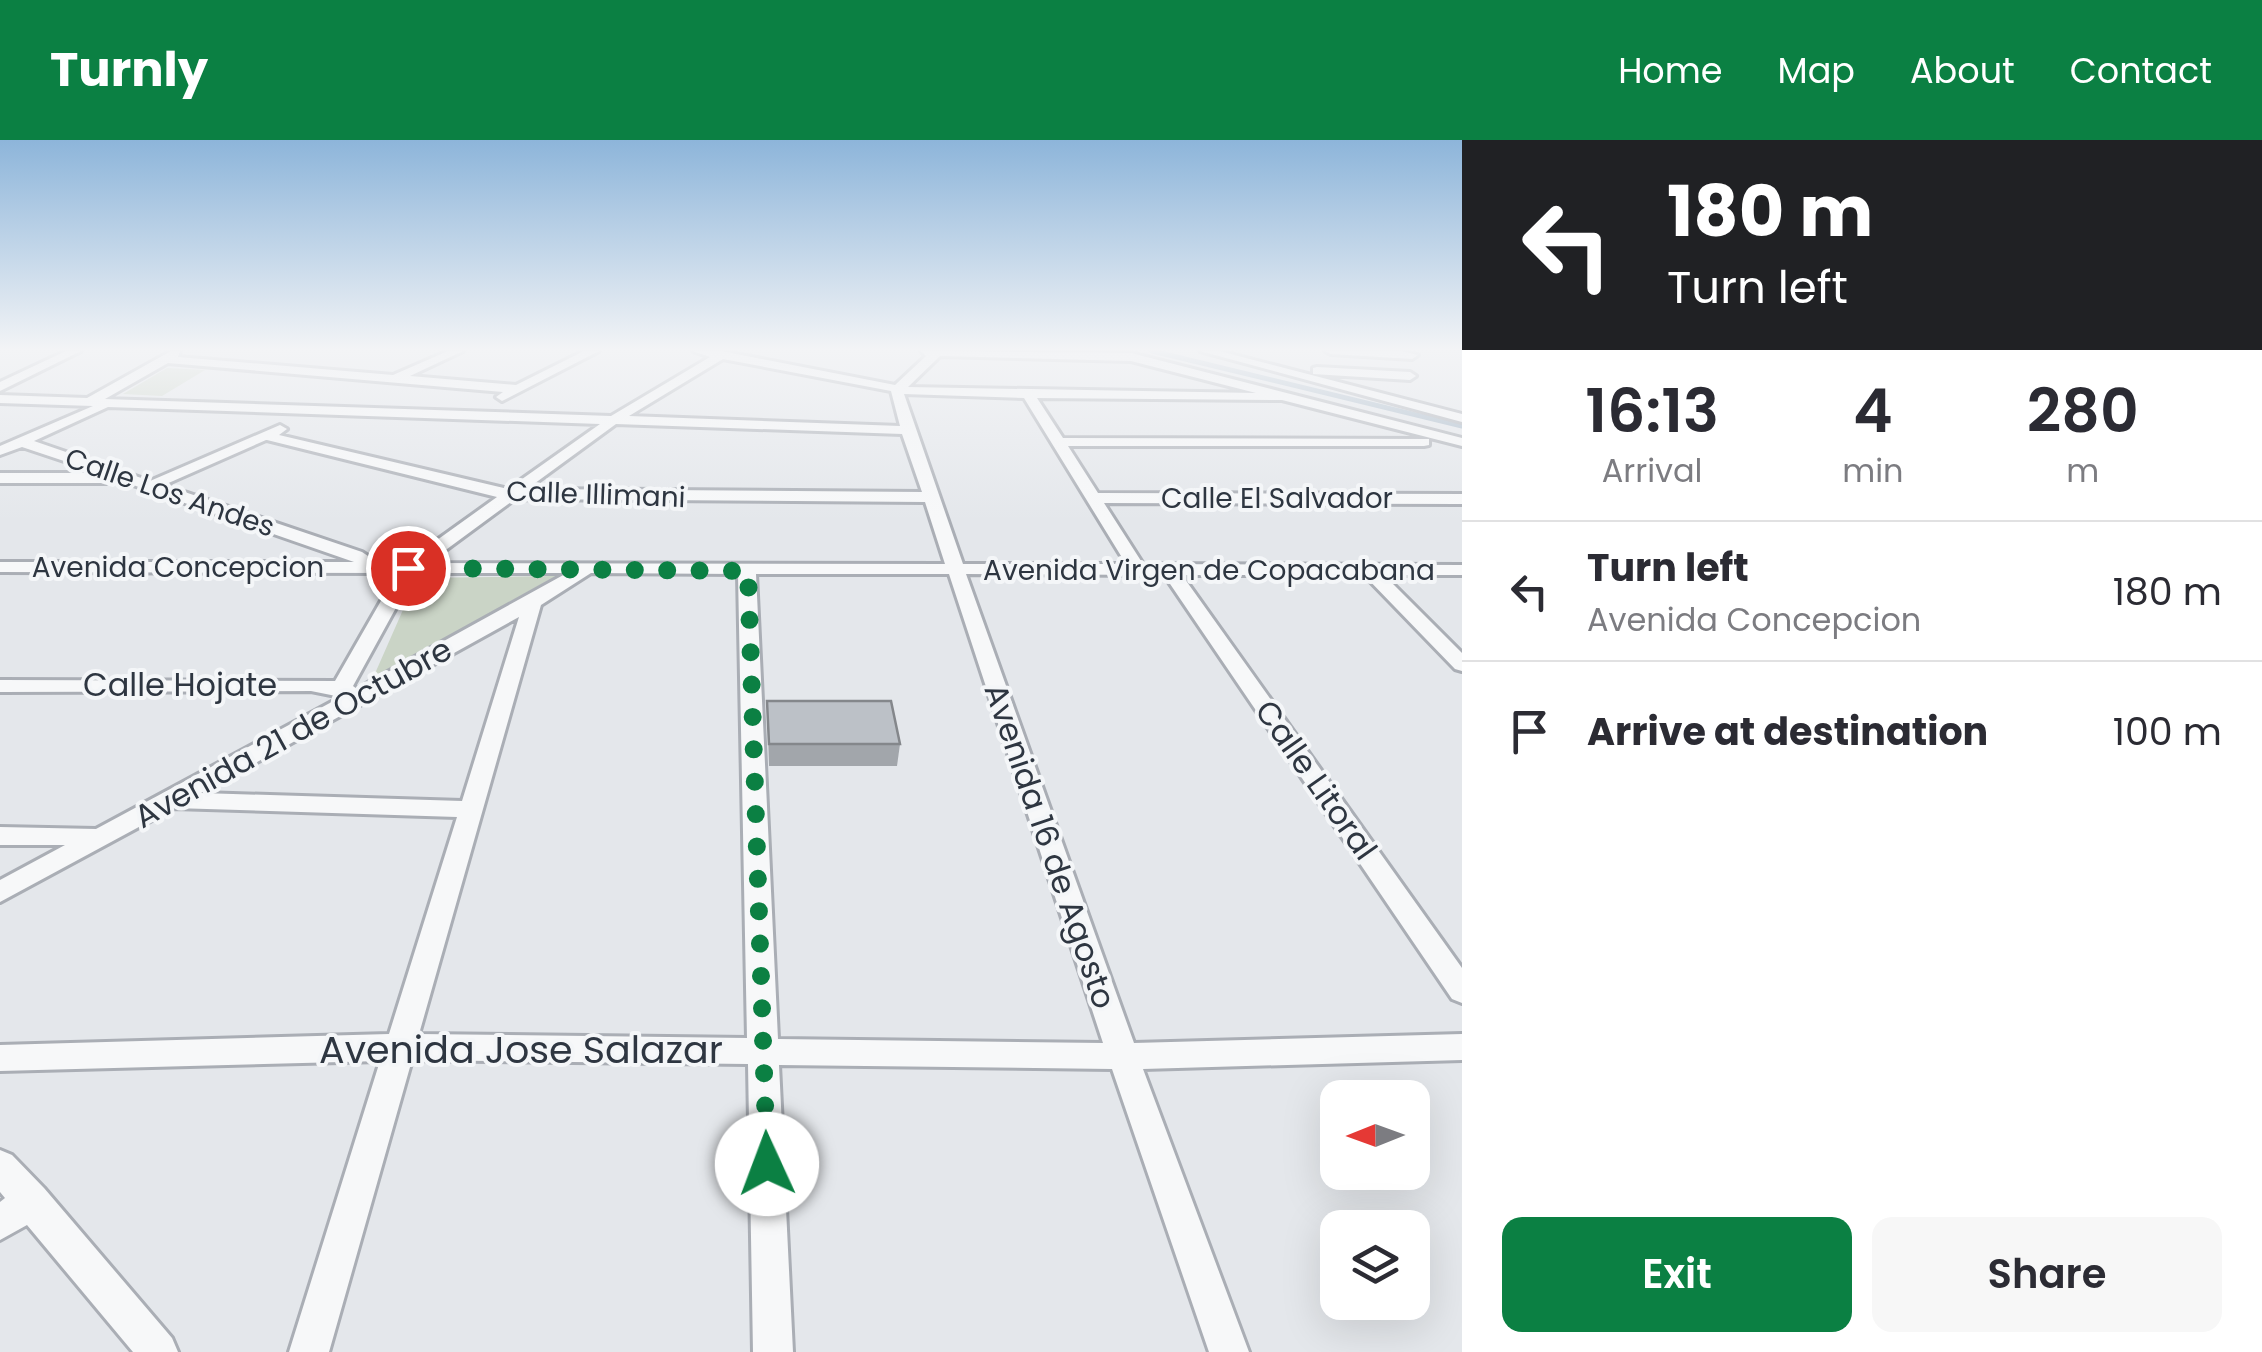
<!DOCTYPE html>
<style>
:root{--surface:#fff;--page:#f7f7f7;--text:#2b2b33;--muted:#7c7c81;--line:#e1e1e2;--accent:#0b8043}
body{margin:0;font-family:Poppins,sans-serif;background:var(--page);color:var(--text);height:100vh;display:flex;flex-direction:column;font-size:38px;white-space:nowrap}
*{box-sizing:border-box;margin:0}
p{font-size:32px;color:var(--muted)}
.icon{flex:none;width:55px;height:55px;fill:none;stroke:currentColor;stroke-width:2;stroke-linecap:round;stroke-linejoin:round}
.map{position:relative;flex:1;overflow:hidden}
.panel{display:flex;flex-direction:column;background:var(--surface);width:800px}
.panel>*{flex:none}
.top-card{background:#202124;color:#fff;overflow:hidden}
.needle{width:65px;rotate:269deg}
.tools{position:absolute;left:1320px;top:940px;display:grid;gap:20px}
.tools a{display:grid;place-items:center;width:110px;height:110px;border-radius:20px;background:var(--surface);box-shadow:0 10px 40px #0002;font-size:50px}
.pin{position:absolute;display:grid;place-items:center;width:85px;height:85px;color:#fff;margin:-42px;border:5px solid #fff;border-radius:50%;box-shadow:0 2px 10px #0007}
.me{position:absolute;width:110px;margin:-55px;rotate:358deg;stroke-linejoin:round;filter:drop-shadow(0 0 8px #0008)}
.turn{display:flex;align-items:center;gap:35px;height:210px;padding:0 40px;font-size:45px}
.turn .icon{width:130px;height:130px;stroke-width:2.5}
.turn b{display:block;font-size:70px;line-height:85px}
.eta{display:flex;justify-content:space-evenly;align-items:center;height:170px;text-align:center}
.eta b{font-size:60px;font-weight:600;line-height:70px}
.primary-button{display:flex;gap:20px;margin-top:auto;padding:20px 40px}
.primary-button a{flex:1;height:115px;border-radius:20px;background:var(--accent);color:#fff;font-size:40px;font-weight:600;line-height:115px;text-align:center}
.primary-button a+a{background:var(--page);color:var(--text)}
ul{padding:0;list-style:none}
li{display:flex;align-items:center;gap:30px;height:140px;padding:0 40px;border-top:2px solid var(--line)}
li div{flex:1}
li b{display:block;font-size:38px}
li em{font-style:normal}
header{display:flex;align-items:center;gap:60px;box-sizing:border-box;height:140px;padding:0 50px;background:var(--accent);color:#fff}
header strong{font-size:48px}
nav{display:flex;gap:55px;margin-inline-start:auto;font-size:35px}
main{display:flex;flex:1;min-height:0}
.map>svg:first-child{display:block}
.green{fill:#cad4c6}
.lines{fill:none;stroke-linecap:round;stroke-linejoin:round}
.stream{stroke:#a4b6c6;stroke-width:5}
.minor-casing{stroke:#aaaeb5;stroke-width:6}
.minor{fill:#f7f8f9;fill-rule:evenodd}
.wall{fill:#a2a6ab}
.building{fill:#bcc1c7;stroke:#84878b;stroke-width:2.5}
.route{stroke:#0b8043;stroke-width:18;stroke-dasharray:0 32.4}
.labels{text-anchor:middle;stroke-width:8;stroke-linejoin:round;paint-order:stroke}
.far-street-label{font-size:28px;fill:#2e3641;stroke:#f4f6f8}
.street-label{font-size:32px;fill:#2e3641;stroke:#f4f6f8}
.near-street-label{font-size:38px;fill:#2e3641;stroke:#f4f6f8}
</style>
<header>
<strong>Turnly</strong>
<nav><a>Home</a><a>Map</a><a>About</a><a>Contact</a></nav>
</header>
<main>
<div class="map">
<svg width="1462" height="1212" viewBox="0 0 1462 1212">
<rect width="100%" height="100%" fill="#e4e7eb"/>
<path class="green" d="M 167,228 L 205,230 L 162,256 L 123,254 Z
M 556,436 L 373,538 L 417,438 Z"/>
<g class="lines">
<path class="stream" d="M 1152,211 L 1462,286"/>
<g class="minor-casing">
<path id="minor" d="M 66,211 L 81,211 L 0,251 L 0,242 Z
M 171,211 L 180,211 L 178,217 L 393,235 L 448,211 L 463,211 L 410,236 L 516,245 L 584,211 L 599,211 L 502,261 L 496,257 L 503,252 L 168,223 L 105,259 L 611,276 L 710,217 L 693,211 L 721,211 L 895,245 L 926,216 L 921,211 L 1131,213 L 1462,298 L 1462,306 L 1282,260 L 1037,258 L 1063,298 L 1429,299 L 1429,305 L 1424,306 L 1068,306 L 1098,353 L 1462,354 L 1462,364 L 1104,363 L 1143,424 L 1462,425 L 1462,435 L 1384,435 L 1462,513 L 1462,531 L 1455,529 L 1364,435 L 1182,435 L 1462,828 L 1462,863 L 1452,859 L 1164,435 L 966,434 L 1134,903 L 1462,894 L 1462,920 L 1143,929 L 1249,1212 L 1209,1212 L 1112,929 L 779,925 L 793,1212 L 753,1212 L 748,924 L 412,920 L 329,1212 L 289,1212 L 380,921 L 0,931 L 0,905 L 389,894 L 457,677 L 174,668 L 0,762 L 0,740 L 65,705 L 0,705 L 0,687 L 96,689 L 341,557 L 311,551 L 0,552 L 0,540 L 335,541 L 397,433 L 0,432 L 0,422 L 354,422 L 113,338 L 106,343 L 0,343 L 0,333 L 100,333 L 22,307 L 0,315 L 0,306 L 93,266 L 0,263 L 0,255 L 87,258 ZM 940,216 L 1131,221 L 1256,253 L 908,247 ZM 723,219 L 891,251 L 900,286 L 629,276 ZM 904,254 L 1024,258 L 1126,424 L 963,424 ZM 108,267 L 600,284 L 508,349 L 279,295 L 287,289 L 280,285 L 150,341 L 34,301 ZM 616,284 L 902,294 L 922,352 L 527,349 ZM 266,300 L 267,300 L 497,357 L 405,423 L 377,422 L 362,412 L 164,345 ZM 515,359 L 925,362 L 945,424 L 428,423 ZM 415,433 L 567,433 L 357,549 L 353,546 ZM 591,433 L 738,434 L 747,898 L 419,894 L 541,465 ZM 756,434 L 949,434 L 1103,903 L 778,899 ZM 519,477 L 462,661 L 201,653 Z
M 1200,211 L 1219,211 L 1462,274 L 1462,282 Z
M 1325,211 L 1400,211 L 1418,215 L 1412,219 L 1331,214 Z
M 1317,227 L 1410,232 L 1416,236 L 1410,240 L 1313,234 L 1313,228 Z
M 0,1010 L 12,1015 L 44,1048 L 172,1198 L 178,1212 L 133,1212 L 27,1085 L 0,1100 L 0,1062 L 5,1058 L 0,1052 Z"/>
</g>
<use href="#minor" class="minor"/>
</g>
<path class="wall" d="M 767,561 L 900,604 L 897,626 L 769,626 Z"/>
<path class="building" d="M 767,561 L 891,561 L 900,604 L 769,604 Z"/>
<linearGradient id="sky" x2="0" y2="1"><stop stop-color="#8db5da"/><stop offset="0.55" stop-color="#f3f4f6"/><stop offset="1" stop-color="#f3f4f6" stop-opacity="0"/></linearGradient>
<rect width="1462" height="381" fill="url(#sky)"/>
<g class="lines">
<path class="route" d="M 408,428 L 748,431 L 767,1024"/>
</g>
<g class="labels">
<g class="far-street-label">
<text transform="translate(170 352) rotate(19)" y="10">Calle Los Andes</text>
<text transform="translate(596 354) rotate(2)" y="10">Calle Illimani</text>
<text x="1277" y="368">Calle El Salvador</text>
<text x="178" y="437">Avenida Concepcion</text>
<text x="1209" y="440">Avenida Virgen de Copacabana</text>
</g>
<g class="street-label">
<text x="180" y="556">Calle Hojate</text>
<text transform="translate(293 593) rotate(-29)" y="11">Avenida 21 de Octubre</text>
<text transform="translate(1316 640) rotate(55)" y="11">Calle Litoral</text>
<text transform="translate(1050 706) rotate(71)" y="11">Avenida 16 de Agosto</text>
</g>
<g class="near-street-label">
<text x="521" y="923">Avenida Jose Salazar</text>
</g>
</g>
</svg>
<div class="tools">
<a><svg class="needle" viewBox="-14 -14 28 28"><path d="M0-13l5 13h-10z" fill="#e53935"/><path d="M0 13l5-13h-10z" fill="#7c7c81"/></svg></a>
<a><svg class="icon" aria-label="layers" viewBox="0 0 24 24"><path d="M12 4l9 5-9 5-9-5zM3 14l9 5 9-5"/></svg></a>
</div>
<div class="pin" style="left:408px;top:428px;background:#d93025"><svg class="icon" aria-label="arrive" viewBox="0 0 24 24"><path d="M6 21V4h12l-3 4 3 4H6"/></svg></div>
<svg class="me" style="left:767px;top:1024px" viewBox="-20 -20 40 40"><circle r="19" fill="#fff"/><path d="M0-13L10 11 0 6-10 11z" fill="#0b8043"/></svg>
</div>
<section class="panel">
<div class="top-card">
<div class="turn"><svg class="icon" aria-label="left" viewBox="0 0 24 24"><path d="M17 20v-9H6M10 6l-5 5 5 5"/></svg><div><b>180 m</b>Turn left</div></div>
</div>
<div class="eta">
<div><b>16:13</b><p>Arrival</p></div>
<div><b>4</b><p>min</p></div>
<div><b>280</b><p>m</p></div>
</div>
<ul>
<li><svg class="icon" aria-label="left" viewBox="0 0 24 24"><path d="M17 20v-9H6M10 6l-5 5 5 5"/></svg><div><b>Turn left</b><p>Avenida Concepcion</p></div><em>180 m</em></li>
<li><svg class="icon" aria-label="arrive" viewBox="0 0 24 24"><path d="M6 21V4h12l-3 4 3 4H6"/></svg><div><b>Arrive at destination</b></div><em>100 m</em></li>
</ul>
<div class="primary-button"><a>Exit</a><a>Share</a></div>
</section>
</main>
